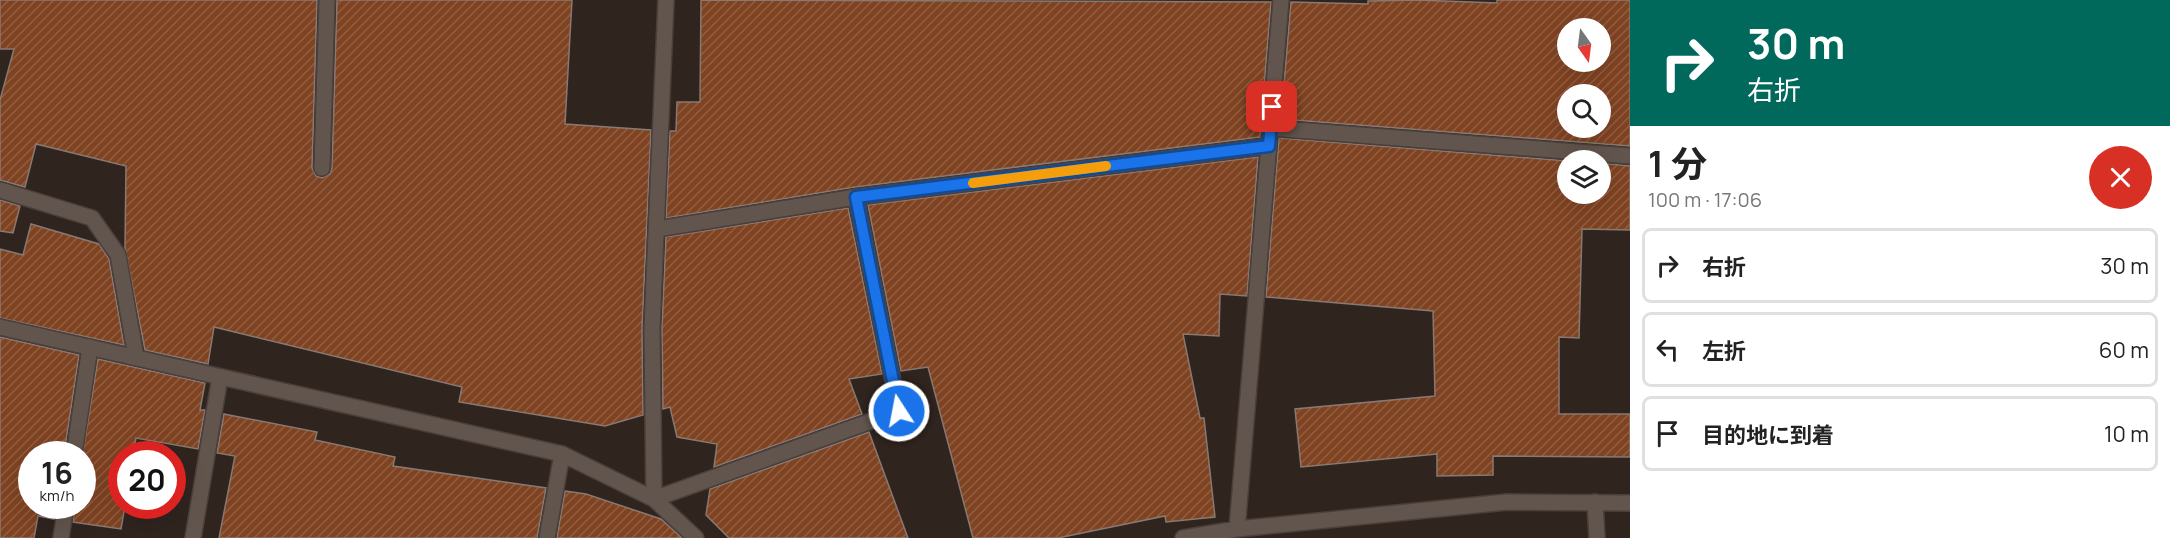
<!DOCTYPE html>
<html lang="ja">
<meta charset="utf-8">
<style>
:root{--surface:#fff;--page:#f6f6f6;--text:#222;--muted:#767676;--line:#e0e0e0}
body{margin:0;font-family:Manrope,"Noto Sans JP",sans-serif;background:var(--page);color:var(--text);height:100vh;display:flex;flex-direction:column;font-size:22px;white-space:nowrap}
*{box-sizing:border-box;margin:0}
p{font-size:20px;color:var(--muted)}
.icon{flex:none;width:33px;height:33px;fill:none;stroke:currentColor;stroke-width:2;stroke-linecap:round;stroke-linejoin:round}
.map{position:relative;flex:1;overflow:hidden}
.sheet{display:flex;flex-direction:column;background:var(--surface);width:540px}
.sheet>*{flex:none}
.guide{background:#00695c;color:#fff;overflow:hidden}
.needle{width:39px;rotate:166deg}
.fabs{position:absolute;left:1557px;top:18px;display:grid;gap:12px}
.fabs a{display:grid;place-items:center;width:54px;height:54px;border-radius:50%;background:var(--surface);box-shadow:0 6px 24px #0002;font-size:30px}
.speed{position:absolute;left:18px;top:441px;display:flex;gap:12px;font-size:30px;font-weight:700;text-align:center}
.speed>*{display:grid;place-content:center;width:78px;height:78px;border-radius:50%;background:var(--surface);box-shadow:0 6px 24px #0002;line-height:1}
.speed small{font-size:15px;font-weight:400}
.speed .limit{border:9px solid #d22;background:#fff;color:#111}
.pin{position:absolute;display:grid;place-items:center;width:51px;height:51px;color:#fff;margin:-26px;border-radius:12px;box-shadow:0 3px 9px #0006}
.me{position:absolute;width:66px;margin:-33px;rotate:349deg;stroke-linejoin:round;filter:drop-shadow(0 0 4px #0008)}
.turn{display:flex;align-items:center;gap:21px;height:126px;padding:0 18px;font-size:27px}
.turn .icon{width:78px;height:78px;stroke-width:2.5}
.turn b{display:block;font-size:42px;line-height:51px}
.round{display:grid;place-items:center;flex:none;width:63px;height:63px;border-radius:32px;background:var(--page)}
.overview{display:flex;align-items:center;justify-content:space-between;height:102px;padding:0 18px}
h1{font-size:36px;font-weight:700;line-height:45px}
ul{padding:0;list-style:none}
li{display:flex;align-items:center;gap:18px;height:75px;margin:0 12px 9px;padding:0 6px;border:3px solid var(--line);border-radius:9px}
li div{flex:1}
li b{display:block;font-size:22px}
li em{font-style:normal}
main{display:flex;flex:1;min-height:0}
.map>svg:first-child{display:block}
.building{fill:url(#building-hatch);stroke:#887972;stroke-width:1.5;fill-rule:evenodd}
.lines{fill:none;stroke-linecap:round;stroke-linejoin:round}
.lane-casing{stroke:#4a3f3b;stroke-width:18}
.street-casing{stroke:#4a3f3b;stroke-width:18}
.lane{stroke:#62554e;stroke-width:15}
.street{stroke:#62554e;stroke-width:15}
.route-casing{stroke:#114b97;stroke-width:15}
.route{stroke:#1a73e8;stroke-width:10}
.slow{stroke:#f59e0b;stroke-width:10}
</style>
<main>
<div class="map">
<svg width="1630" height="538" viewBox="0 0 1630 538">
<defs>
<pattern id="building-hatch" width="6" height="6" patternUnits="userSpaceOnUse" patternTransform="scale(1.5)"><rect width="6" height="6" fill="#804322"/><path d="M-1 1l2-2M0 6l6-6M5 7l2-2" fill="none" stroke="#925e42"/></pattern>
</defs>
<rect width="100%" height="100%" fill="#30241f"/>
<path class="building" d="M 0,0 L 317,0 L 312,168 L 316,176 L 322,178 L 330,174 L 332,168 L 337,0 L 572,0 L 565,124 L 651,130 L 642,328 L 643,415 L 605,426 L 459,402 L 462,387 L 214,327 L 208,364 L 145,350 L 125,248 L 126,166 L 36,144 L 25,187 L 0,180 L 0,100 L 14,49 L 0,49 Z
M 701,0 L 1271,2 L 1260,137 L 855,187 L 666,218 L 670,131 L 676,131 L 677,102 L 700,102 Z
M 1418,0 L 1497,3 L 1497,0 L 1630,0 L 1630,146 L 1281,119 L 1291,2 L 1368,4 L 1368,1 ZM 1568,28 L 1600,28 L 1600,62 L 1568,62 ZM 1568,94 L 1600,94 L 1600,128 L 1568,128 Z
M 1279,138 L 1568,161 L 1568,194 L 1600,194 L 1600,163 L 1630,166 L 1630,230 L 1582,229 L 1579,338 L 1559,337 L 1559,414 L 1630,414 L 1630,457 L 1493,456 L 1493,475 L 1437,476 L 1437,454 L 1301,467 L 1295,409 L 1435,396 L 1433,311 L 1266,297 Z
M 1258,157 L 1247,296 L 1220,294 L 1219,336 L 1183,334 L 1200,418 L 1204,418 L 1215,517 L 1166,522 L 1165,516 L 1058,538 L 973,538 L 928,367 L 901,371 L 868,205 Z
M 0,200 L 20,206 L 13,233 L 0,231 Z
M 848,208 L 882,374 L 849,379 L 862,414 L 714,467 L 717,444 L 677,437 L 670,407 L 663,409 L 662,328 L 666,237 Z
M 31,224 L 99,244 L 109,259 L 124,345 L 0,318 L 0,249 L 23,255 Z
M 0,337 L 79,355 L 64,454 L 32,454 L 32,506 L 56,506 L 54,519 L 38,516 L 34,538 L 0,538 Z
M 98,359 L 205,383 L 200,410 L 205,410 L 198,449 L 136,438 L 133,454 L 122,454 L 122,506 L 125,506 L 121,529 L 73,522 L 75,506 L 82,506 L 82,458 Z
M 224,414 L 317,432 L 315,440 L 395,457 L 393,466 L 546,488 L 537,538 L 219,538 L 235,456 L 217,453 Z
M 869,432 L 908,538 L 729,538 L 706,515 L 710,489 Z
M 565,491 L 586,494 L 661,519 L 682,538 L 557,538 Z"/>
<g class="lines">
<g class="lane-casing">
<path id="lane" d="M 1270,128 L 1630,156
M 322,168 L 327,0
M 657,229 L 856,197 L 1269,146
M 654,499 L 899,411 L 856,197
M 1595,502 L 1597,538
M 193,538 L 220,377
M 547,538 L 562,454"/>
</g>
<g class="street-casing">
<path id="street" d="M 0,190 L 92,218 L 118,255 L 136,357
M 0,327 L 562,454 L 654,499 L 696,538
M 74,454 L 90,347
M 654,499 L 652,328 L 666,0
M 1237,529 L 1281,0
M 61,538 L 66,506
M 1183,538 L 1237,529 L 1507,502 L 1630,503"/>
</g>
<use href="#lane" class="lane"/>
<use href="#street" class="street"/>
</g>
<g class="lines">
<g class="route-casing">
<path id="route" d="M 899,411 L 856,197 L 1269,146 L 1272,107"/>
</g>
<use href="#route" class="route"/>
<path class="slow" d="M 973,183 L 1106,166"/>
</g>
</svg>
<div class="fabs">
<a><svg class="needle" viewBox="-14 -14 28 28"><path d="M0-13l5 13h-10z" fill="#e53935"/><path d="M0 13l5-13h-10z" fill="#767676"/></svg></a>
<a><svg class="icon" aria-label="search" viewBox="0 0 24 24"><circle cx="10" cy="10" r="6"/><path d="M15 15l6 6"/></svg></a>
<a><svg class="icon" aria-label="layers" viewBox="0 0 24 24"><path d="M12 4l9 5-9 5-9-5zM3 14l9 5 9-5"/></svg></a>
</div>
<div class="speed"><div>16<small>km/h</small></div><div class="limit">20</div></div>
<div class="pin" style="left:1272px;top:107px;background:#d93025"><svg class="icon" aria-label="arrive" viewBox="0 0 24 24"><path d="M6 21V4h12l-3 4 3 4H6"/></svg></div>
<svg class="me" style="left:899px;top:411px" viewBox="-20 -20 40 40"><circle r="17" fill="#1a73e8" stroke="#fff" stroke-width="3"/><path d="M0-11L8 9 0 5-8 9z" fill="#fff"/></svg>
</div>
<section class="sheet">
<div class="guide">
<div class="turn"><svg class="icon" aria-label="right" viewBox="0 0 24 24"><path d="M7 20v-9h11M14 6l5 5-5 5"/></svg><div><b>30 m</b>右折</div></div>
</div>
<div class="overview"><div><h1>1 分</h1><p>100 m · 17:06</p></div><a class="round" style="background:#d93025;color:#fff"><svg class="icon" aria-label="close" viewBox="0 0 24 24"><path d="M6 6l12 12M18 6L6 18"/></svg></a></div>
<ul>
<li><svg class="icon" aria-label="right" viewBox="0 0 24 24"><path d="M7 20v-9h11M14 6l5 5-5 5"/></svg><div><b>右折</b></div><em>30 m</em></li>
<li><svg class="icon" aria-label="left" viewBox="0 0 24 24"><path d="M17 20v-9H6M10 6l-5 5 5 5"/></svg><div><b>左折</b></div><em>60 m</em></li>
<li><svg class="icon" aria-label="arrive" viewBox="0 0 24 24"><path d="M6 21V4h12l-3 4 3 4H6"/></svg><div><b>目的地に到着</b></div><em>10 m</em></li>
</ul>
</section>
</main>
